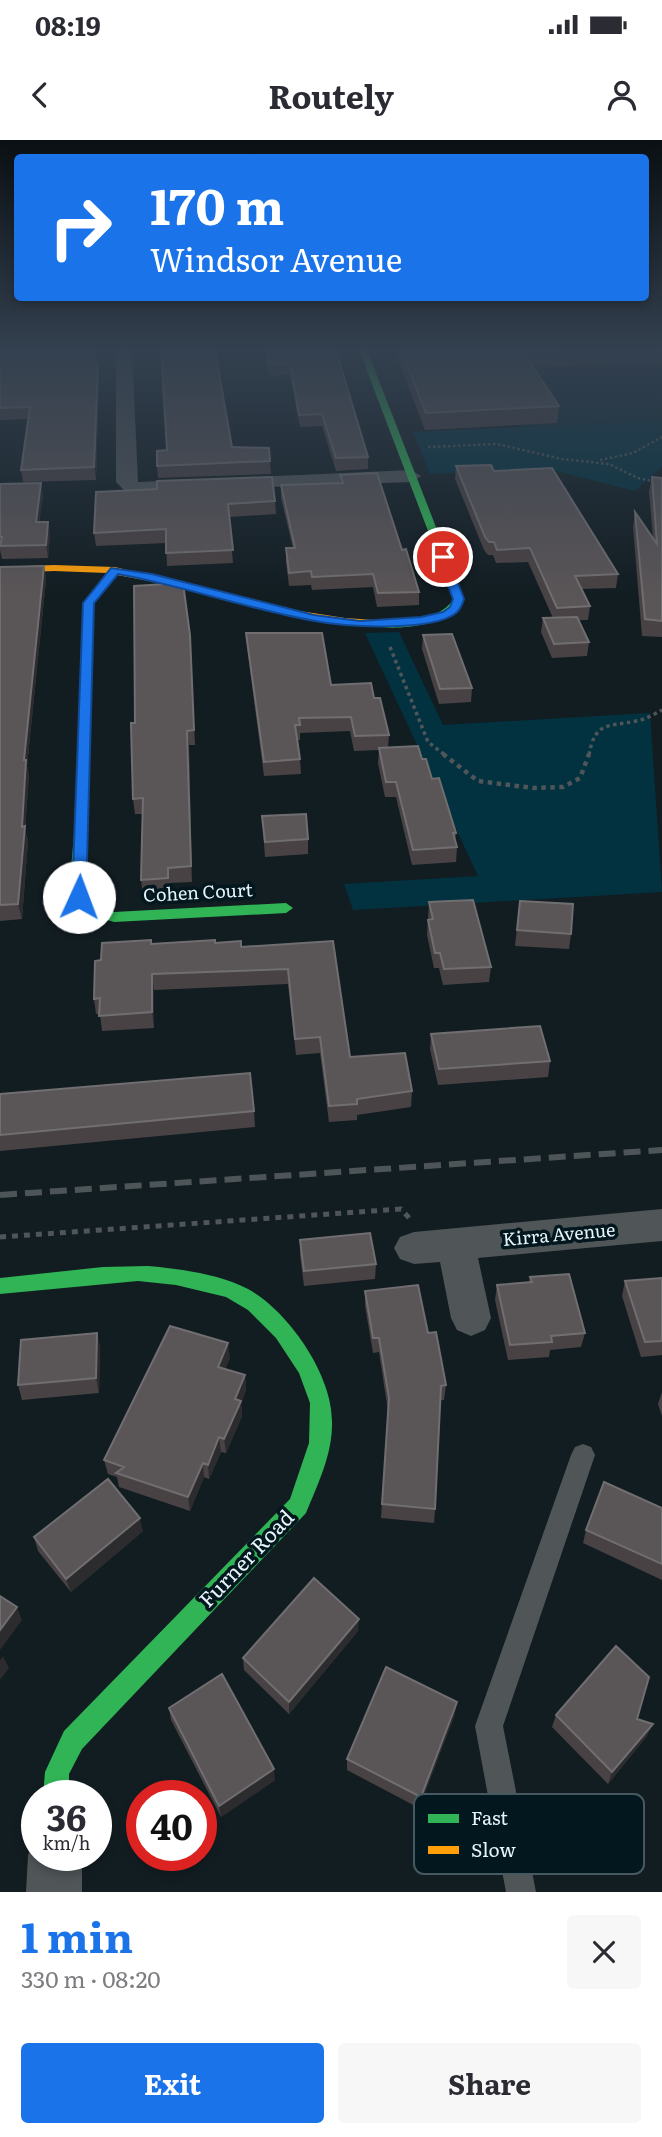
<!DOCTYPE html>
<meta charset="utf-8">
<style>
:root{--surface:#fff;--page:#f7f7f7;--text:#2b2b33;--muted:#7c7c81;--accent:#1a73e8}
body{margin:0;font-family:Literata,serif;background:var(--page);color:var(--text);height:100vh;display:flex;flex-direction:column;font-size:26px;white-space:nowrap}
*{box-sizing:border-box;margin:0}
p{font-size:23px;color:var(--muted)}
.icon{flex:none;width:38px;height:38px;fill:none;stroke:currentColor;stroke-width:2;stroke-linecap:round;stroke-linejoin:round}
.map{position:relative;height:1752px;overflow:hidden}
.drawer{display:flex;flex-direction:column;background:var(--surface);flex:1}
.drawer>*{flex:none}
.hud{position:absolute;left:14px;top:14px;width:635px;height:147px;border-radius:7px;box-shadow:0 4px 10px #0003;background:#1a73e8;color:#fff;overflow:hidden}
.speed{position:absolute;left:21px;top:1640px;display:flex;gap:14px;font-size:35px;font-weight:700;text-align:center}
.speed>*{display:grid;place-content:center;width:91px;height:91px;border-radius:50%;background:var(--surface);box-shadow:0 4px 10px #0003;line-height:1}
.speed small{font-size:18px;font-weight:400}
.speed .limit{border:10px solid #d22;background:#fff;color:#111}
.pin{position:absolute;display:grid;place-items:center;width:60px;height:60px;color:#fff;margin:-30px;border:4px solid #fff;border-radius:50%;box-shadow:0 2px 7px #0007}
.me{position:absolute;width:77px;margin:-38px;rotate:2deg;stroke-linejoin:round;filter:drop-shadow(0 0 5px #0008)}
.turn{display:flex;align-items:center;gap:24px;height:147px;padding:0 21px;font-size:32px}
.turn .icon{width:91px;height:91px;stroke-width:2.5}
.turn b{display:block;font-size:49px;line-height:60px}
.round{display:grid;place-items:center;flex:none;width:74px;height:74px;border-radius:7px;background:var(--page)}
.head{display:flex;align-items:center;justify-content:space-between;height:119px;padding:0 21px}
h1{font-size:42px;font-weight:700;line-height:52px;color:var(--accent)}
.action{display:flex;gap:14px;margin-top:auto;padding:14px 21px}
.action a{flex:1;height:80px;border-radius:7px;background:var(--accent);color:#fff;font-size:28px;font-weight:700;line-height:80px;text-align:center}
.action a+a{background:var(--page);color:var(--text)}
.status{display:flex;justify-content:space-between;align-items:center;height:49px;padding:0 35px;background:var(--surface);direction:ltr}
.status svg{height:19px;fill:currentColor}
header{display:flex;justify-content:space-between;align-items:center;height:91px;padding:0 21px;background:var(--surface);font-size:32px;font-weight:700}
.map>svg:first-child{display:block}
.built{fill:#0c2832}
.green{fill:#023240}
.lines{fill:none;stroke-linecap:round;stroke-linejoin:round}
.path-far3{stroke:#4f5558;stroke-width:2.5;stroke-dasharray:2.5 2.5;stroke-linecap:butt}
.path-far2{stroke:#4f5558;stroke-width:3.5;stroke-dasharray:3.5 3.5;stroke-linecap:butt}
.path-far1{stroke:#4f5558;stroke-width:4.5;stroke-dasharray:4.5 4.5;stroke-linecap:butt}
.path{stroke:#4f5558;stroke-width:5;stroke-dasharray:6 6;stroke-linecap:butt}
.lane{fill:#505557;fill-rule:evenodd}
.street{fill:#505557;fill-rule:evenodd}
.fast{fill:#30b455;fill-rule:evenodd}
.slow{fill:#ff9f0a;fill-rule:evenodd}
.rail{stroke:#4e5558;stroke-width:6;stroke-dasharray:17 8;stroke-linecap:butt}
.wall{fill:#494244}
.shaded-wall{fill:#2c2b2e}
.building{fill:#5a5557;stroke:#706e70;stroke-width:2}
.route{fill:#1a73e8;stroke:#114b97;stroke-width:2}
.labels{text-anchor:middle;stroke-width:7;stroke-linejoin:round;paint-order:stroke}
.street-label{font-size:18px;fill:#e7f4f9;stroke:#03171e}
.near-street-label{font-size:21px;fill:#e7f4f9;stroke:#03171e}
.key{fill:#03171e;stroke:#475960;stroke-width:2}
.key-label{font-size:19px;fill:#e7f4f9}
</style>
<div class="status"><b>08:19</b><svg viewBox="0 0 49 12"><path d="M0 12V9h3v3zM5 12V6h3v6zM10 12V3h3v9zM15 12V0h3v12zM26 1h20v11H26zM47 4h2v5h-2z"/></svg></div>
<header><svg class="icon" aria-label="back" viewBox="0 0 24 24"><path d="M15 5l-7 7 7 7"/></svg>Routely<svg class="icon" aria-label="person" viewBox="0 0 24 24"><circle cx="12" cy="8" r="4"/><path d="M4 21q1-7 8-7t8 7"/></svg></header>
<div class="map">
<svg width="662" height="1752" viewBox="0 0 662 1752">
<rect width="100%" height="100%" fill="#121d22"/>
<path class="built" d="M 477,210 L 662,210 L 662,281 L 520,287 Z"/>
<path class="green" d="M 662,281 L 662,327 L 635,351 L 544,328 L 430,334 L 413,292 Z
M 399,492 L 443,585 L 650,573 L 662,752 L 353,770 L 344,744 L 478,736 L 365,493 Z"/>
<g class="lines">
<path class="path-far3" d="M 428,307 L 497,304 L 562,319 L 609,324 L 638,338 L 662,343
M 600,320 L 633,313 L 662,297"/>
<path class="path-far2" d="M 390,507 L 428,602 L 445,615
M 589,615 C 595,581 608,587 636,581 C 645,580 654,574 662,570"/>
<path class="path-far1" d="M 443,614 L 478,641 L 533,648 L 563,647 L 580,638 L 589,614"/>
<path class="path" d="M 0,1097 L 401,1069 L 410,1079"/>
<path class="lane" d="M 583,1304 L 591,1307 L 595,1315 L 503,1586 L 536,1752 L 506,1752 L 475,1586 L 571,1315 L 575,1307 Z"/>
<path class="street" d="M 116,210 L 132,210 L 138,342 L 411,330 L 421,336 L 411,342 L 126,352 L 116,342 Z
M 662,1069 L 662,1101 L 478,1118 L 491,1178 L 485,1190 L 471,1196 L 457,1190 L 451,1178 L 440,1122 L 414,1124 L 400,1119 L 394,1108 L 400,1097 L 414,1092 Z
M 37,1695 L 37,1715 L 82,1715 L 82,1752 L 26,1752 L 28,1715 Z"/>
<path class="fast" d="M 359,210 L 367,210 L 464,459 C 460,465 456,471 450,476 C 435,485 383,493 369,483 L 374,480 C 401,480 436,484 454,459 Z
M 81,690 L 88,694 C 86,726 75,762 114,772 L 286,763 L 293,768 L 286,773 L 114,782 C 60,767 71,740 74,694 Z
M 148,1126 C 181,1129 219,1134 248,1149 C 288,1171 332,1234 332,1281 C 333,1313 318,1344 306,1373 L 82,1609 L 69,1634 L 69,1656 L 43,1656 L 45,1632 L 64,1591 L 290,1359 L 309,1303 L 310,1263 L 299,1233 L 276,1198 L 248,1170 L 226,1157 L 176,1145 L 138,1141 L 0,1154 L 0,1138 L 103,1127 Z"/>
<path class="slow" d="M 54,425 L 115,427 L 287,469 L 345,478 L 374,480 L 379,483 L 374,486 L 345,485 L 287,475 L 171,445 L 117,435 L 93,463 L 88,694 L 81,698 L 74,694 L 83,463 L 107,433 L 54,431 L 0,433 L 0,427 Z"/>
<path class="rail" d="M 0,1055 L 662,1010"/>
</g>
<path class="wall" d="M 0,210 L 98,210 L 96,211 L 97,224 L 98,224 L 99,236 L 96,340 L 23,342 L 21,330 L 29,279 L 0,280 Z
M 264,210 L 336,210 L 368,317 L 368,329 L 336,331 L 322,286 L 300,287 L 290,235 L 269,236 Z
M 397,210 L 662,210 L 662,222 L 534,227 L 559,266 L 557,283 L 425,290 L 397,217 Z
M 232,307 L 270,321 L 271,334 L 158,338 L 157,326 L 167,310 Z
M 456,326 L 494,331 L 618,434 L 616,448 L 581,449 L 590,466 L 588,480 L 578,480 L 589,502 L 587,516 L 552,518 L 541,492 L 543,478 L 553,478 L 528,422 L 496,423 L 493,415 L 488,415 L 484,410 L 455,339 Z
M 340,335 L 402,410 L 419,452 L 419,465 L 377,467 L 373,447 L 312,450 L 311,445 L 289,446 L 286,422 L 286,408 L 293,408 L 281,358 L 281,345 L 340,343 Z
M 652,337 L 662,338 L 662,497 L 642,496 L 633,387 L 635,372 L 653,398 L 649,352 Z
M 0,344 L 43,355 L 39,382 L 48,382 L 50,395 L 48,418 L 2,419 L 0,410 Z
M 96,352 L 275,361 L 276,374 L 229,377 L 233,423 L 167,426 L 166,403 L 96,406 L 94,393 Z
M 44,426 L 46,440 L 27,626 L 29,635 L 25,690 L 28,701 L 22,779 L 0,781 L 0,427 Z
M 246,493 L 331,545 L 374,558 L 389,595 L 388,607 L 422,619 L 432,639 L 456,693 L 455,702 L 457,707 L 456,722 L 412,725 L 396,657 L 385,657 L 378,623 L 379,610 L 354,611 L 350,591 L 300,593 L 300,600 L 297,600 L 300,619 L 301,634 L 264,636 L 247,507 Z
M 190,495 L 195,605 L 189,605 L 192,742 L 170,743 L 170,754 L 143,755 L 141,740 L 142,674 L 135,674 L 133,659 L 135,583 Z
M 423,495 L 472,548 L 471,562 L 439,564 L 422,509 Z
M 262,676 L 308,699 L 308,714 L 265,717 Z
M 520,761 L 571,794 L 569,809 L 515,806 Z
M 429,762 L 491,827 L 489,842 L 443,845 L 439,828 L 434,828 L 427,795 Z
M 333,801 L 350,917 L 412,951 L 411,967 L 357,975 L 357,980 L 329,982 L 320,913 L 296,915 L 288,844 L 154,850 L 154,888 L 102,891 L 100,874 L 96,874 L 94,859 L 151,804 L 215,803 L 241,807 Z
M 431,894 L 550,921 L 548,937 L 438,945 L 430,909 Z
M 0,954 L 254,971 L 255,987 L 0,1011 Z
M 300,1100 L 376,1124 L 375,1139 L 304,1146 L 300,1115 Z
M 530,1137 L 585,1193 L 581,1207 L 550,1210 L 549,1217 L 508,1220 L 495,1160 L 497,1145 L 529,1142 Z
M 662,1138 L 662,1215 L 641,1217 L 622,1156 L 625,1141 Z
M 365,1151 L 428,1193 L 446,1245 L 444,1260 L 440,1260 L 435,1369 L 434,1383 L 381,1378 L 388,1271 L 379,1212 L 373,1213 L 365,1166 Z
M 97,1193 L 100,1208 L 99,1253 L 22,1260 L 18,1245 Z
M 230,1218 L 225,1229 L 245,1235 L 246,1250 L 241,1263 L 242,1276 L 226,1313 L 221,1312 L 209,1339 L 204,1337 L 190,1371 L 119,1347 L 117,1337 L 108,1334 L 104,1320 Z
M 662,1252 L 662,1276 L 658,1264 Z
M 662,1368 L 662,1440 L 583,1403 L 586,1390 Z
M 143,1391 L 71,1452 L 38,1411 L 34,1397 Z
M 358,1491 L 289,1574 L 244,1530 L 243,1518 Z
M 169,1568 L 275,1640 L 221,1677 L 171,1580 Z
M 455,1574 L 419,1668 L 347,1630 L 347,1619 Z
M 556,1575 L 647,1596 L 608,1644 L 552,1587 Z"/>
<path class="shaded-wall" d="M 98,224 L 99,236 L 96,340 L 94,327 Z
M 41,343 L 43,355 L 38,395 L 36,382 Z
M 48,382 L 50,395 L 48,418 L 46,405 Z
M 44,426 L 46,440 L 27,626 L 29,635 L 25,690 L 28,701 L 22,779 L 18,764 L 24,620 Z
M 187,591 L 189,605 L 192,742 L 191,726 Z
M 152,834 L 154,850 L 154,888 L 152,872 Z
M 97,1193 L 100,1208 L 99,1253 L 96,1238 Z
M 228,1203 L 230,1218 L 219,1242 L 218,1227 Z
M 245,1235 L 246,1250 L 241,1263 L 242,1276 L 226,1313 L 224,1299 L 235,1259 Z
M 219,1297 L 221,1312 L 209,1339 L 208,1325 Z
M 203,1323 L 204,1337 L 190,1371 L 188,1357 Z
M 140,1378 L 143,1391 L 71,1452 L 66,1439 Z
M 17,1467 L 22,1480 L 0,1510 L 0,1490 Z
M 359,1479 L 358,1491 L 289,1574 L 289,1562 Z
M 3,1516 L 9,1528 L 0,1540 L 0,1520 Z
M 457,1562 L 455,1574 L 419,1668 L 421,1657 Z
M 653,1584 L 647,1596 L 608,1644 L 612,1632 Z
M 274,1629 L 275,1640 L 221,1677 L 219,1666 Z"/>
<path class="building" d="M 0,210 L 96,210 L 95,224 L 98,224 L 94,327 L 21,330 L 30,267 L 0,268 Z
M 161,210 L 215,210 L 232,307 L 269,308 L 270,321 L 157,326 L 157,311 L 167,310 Z
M 266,210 L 336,210 L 368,317 L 336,318 L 322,274 L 299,275 L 290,224 L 268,224 Z
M 401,210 L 556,210 L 523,212 L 559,266 L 426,273 Z
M 491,325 L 494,331 L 552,328 L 618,434 L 575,436 L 590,466 L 557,468 L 530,408 L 497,410 L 494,402 L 489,402 L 485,397 L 456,326 Z
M 377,333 L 402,410 L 406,409 L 419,452 L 378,453 L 373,434 L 312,437 L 311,431 L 289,433 L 286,408 L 295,408 L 281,345 L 343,343 L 340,335 Z
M 272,337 L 275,361 L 228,364 L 233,410 L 166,413 L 166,389 L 94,393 L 96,352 L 157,349 L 157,341 Z
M 652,337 L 662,338 L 662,481 L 645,479 L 635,372 L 657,404 Z
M 41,343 L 36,382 L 48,382 L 46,405 L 0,406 L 2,397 L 0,397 L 0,344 Z
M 44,426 L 24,620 L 26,620 L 22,687 L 25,686 L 18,764 L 0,765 L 0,427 Z
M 183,443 L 190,495 L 194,590 L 187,591 L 191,726 L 168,728 L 168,738 L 141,740 L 143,658 L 133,659 L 132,623 L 131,583 L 135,583 L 134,446 Z
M 577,477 L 589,502 L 554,504 L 543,478 Z
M 246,493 L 322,493 L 331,545 L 371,543 L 374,558 L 380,558 L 389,595 L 355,596 L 351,577 L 299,578 L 300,585 L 295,585 L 300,619 L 264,622 Z
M 452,494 L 472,548 L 440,549 L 423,495 Z
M 418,606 L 422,619 L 426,619 L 432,639 L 439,638 L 456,693 L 453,693 L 457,707 L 413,710 L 396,642 L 386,642 L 379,608 Z
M 306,674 L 308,699 L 265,702 L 262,676 Z
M 473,760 L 491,827 L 444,829 L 440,813 L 435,813 L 428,780 L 433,779 L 429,762 Z
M 520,761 L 573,764 L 571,794 L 517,790 Z
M 151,800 L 151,804 L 215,800 L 215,803 L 241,801 L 241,807 L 333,801 L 350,917 L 405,913 L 412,951 L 357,959 L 357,964 L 329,966 L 320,897 L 295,899 L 288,829 L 152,834 L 152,872 L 99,876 L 100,858 L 94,859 L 95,821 L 101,820 L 102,803 Z
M 540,886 L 550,921 L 439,929 L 431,894 Z
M 250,933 L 254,971 L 0,995 L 0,954 Z
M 370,1093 L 376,1124 L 304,1131 L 300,1100 Z
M 569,1134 L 585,1193 L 551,1196 L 552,1202 L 510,1205 L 497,1145 L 532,1142 L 530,1137 Z
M 662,1138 L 662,1201 L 645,1202 L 625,1141 Z
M 418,1145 L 428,1193 L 436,1192 L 446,1245 L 441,1246 L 435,1369 L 382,1364 L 389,1258 L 379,1198 L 373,1198 L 365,1151 Z
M 170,1186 L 228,1203 L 218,1227 L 245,1235 L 235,1259 L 241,1261 L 224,1299 L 219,1297 L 208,1325 L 203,1323 L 188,1357 L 116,1333 L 124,1327 L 104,1320 Z
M 97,1193 L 96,1238 L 18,1245 L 21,1200 Z
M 108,1339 L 140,1378 L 66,1439 L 34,1397 Z
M 604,1342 L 662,1368 L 662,1424 L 586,1390 Z
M 314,1438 L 359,1479 L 289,1562 L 243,1518 Z
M 0,1456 L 17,1467 L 0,1490 Z
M 616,1506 L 649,1537 L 637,1579 L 653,1584 L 612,1632 L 556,1575 Z
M 386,1527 L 457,1562 L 421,1657 L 347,1619 Z
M 222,1534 L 274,1629 L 219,1666 L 169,1568 Z"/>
<linearGradient id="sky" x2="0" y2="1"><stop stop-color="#0a1013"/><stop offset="0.46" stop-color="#33404f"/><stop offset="1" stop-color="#33404f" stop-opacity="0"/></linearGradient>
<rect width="662" height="456" fill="url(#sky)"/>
<path class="route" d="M 443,414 L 448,417 L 464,459 C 462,465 461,469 456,473 C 432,492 345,487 315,481 C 248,469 184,446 118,434 L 94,463 L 86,757 L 79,762 L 74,761 L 72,757 L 83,463 L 111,428 L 152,434 L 314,475 L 360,481 L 421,477 L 443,472 L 450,467 L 453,459 L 437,417 Z"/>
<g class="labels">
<g class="street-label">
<text transform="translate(198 753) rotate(-3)" y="6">Cohen Court</text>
<text transform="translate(559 1095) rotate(-5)" y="6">Kirra Avenue</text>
</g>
<g class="near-street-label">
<text transform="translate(247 1419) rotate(-46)" y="7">Furner Road</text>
</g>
</g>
<rect x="414" y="1654" width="230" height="80" rx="10" class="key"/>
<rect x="428" y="1674" width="31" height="9" fill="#30b455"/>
<rect x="428" y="1706" width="31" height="8" fill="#ff9f0a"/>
<g class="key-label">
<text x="471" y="1685">Fast</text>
<text x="471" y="1717">Slow</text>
</g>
</svg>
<div class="speed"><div>36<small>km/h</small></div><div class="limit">40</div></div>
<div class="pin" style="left:443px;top:417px;background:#d93025"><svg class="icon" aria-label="arrive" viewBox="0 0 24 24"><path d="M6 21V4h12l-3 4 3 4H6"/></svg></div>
<svg class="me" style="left:79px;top:757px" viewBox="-20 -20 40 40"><circle r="19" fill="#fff"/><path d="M0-13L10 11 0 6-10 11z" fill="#1a73e8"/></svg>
<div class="hud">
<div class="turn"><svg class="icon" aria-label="right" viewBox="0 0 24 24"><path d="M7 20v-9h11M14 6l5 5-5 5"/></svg><div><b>170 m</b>Windsor Avenue</div></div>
</div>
</div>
<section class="drawer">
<div class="head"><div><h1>1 min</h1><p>330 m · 08:20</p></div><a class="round"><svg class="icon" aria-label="close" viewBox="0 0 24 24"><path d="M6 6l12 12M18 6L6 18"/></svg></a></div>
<div class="action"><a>Exit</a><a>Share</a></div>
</section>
